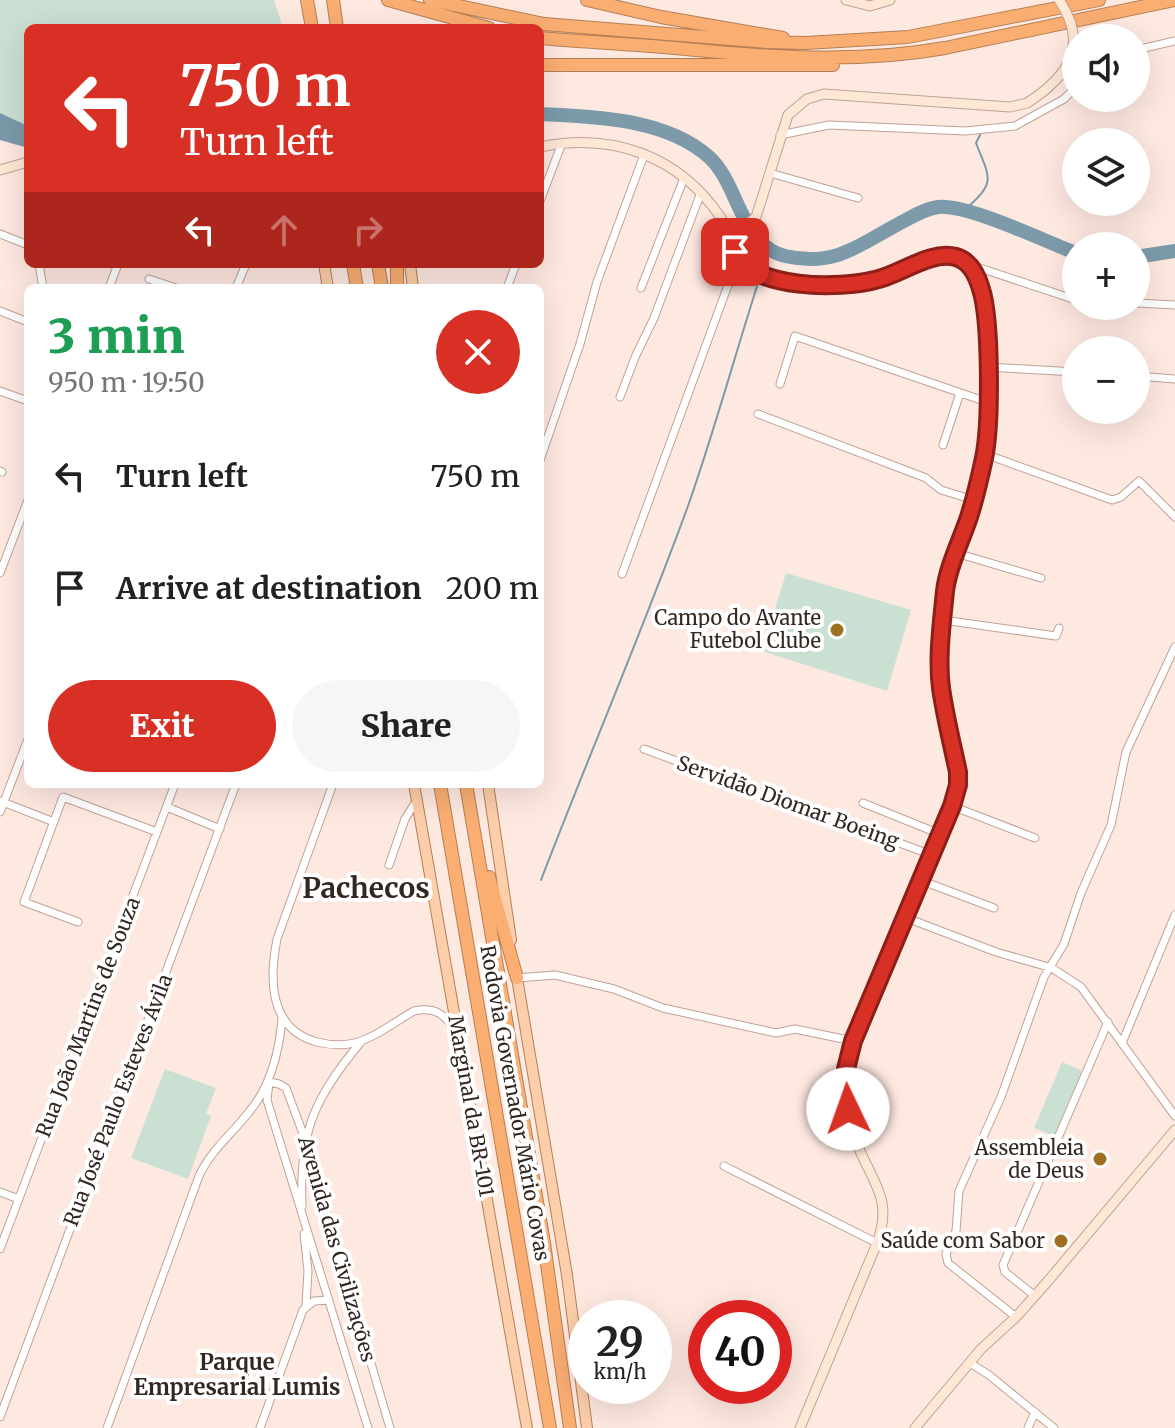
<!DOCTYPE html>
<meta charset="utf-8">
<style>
:root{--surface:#fff;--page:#f6f6f6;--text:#222;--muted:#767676;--accent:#d93025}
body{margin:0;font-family:Merriweather,serif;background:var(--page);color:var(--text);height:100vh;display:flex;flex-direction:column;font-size:30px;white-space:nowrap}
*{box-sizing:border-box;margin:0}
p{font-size:26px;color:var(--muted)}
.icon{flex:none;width:44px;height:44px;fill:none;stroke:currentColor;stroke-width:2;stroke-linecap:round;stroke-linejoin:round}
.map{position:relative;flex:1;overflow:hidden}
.panel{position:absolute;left:24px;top:284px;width:520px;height:504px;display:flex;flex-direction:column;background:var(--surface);border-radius:12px;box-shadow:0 8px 32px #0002}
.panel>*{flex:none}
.banner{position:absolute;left:24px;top:24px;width:520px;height:244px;border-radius:12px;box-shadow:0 8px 32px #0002;background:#d93025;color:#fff;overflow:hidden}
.fabs{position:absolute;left:1062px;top:24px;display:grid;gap:16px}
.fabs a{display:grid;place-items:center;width:88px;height:88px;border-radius:50%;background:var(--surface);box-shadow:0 8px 32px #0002;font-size:40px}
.speed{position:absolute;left:568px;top:1300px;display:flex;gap:16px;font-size:40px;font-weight:700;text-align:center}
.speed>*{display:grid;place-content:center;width:104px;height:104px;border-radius:50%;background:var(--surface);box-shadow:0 8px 32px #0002;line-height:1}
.speed small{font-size:20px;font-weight:400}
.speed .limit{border:12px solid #d22;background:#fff;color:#111}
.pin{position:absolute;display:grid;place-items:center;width:68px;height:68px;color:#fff;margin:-34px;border-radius:16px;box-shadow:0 4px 12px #0006}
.me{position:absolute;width:88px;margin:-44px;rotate:357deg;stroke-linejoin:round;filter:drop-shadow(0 0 6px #0008)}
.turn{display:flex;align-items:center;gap:28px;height:168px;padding:0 24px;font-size:36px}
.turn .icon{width:104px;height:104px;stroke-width:2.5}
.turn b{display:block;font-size:56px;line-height:68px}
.lanes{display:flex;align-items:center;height:76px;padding:0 24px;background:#0003;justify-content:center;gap:40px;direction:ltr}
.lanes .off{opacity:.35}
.round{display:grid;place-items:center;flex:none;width:84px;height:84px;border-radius:42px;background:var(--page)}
.headline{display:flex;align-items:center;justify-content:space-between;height:136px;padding:0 24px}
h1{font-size:48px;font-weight:800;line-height:60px;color:#1e9e55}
.action{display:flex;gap:16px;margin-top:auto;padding:16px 24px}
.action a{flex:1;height:92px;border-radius:48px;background:var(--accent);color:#fff;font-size:32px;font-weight:800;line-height:92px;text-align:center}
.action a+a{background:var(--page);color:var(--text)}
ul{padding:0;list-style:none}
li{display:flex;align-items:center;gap:24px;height:112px;padding:0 24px}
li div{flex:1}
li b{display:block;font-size:30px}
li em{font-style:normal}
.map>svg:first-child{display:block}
.green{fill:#cae0d3}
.water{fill:#7c9aaa}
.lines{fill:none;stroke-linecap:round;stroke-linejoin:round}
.stream{stroke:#7c9aaa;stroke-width:2}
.river{stroke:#7c9aaa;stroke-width:14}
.street-casing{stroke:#c1a195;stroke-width:9}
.secondary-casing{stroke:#c1a195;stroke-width:11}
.primary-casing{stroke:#b47f56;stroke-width:12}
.highway-casing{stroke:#b47f56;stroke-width:14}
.street{stroke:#fff;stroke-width:7}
.secondary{stroke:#fee7d5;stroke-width:9}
.primary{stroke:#fcceaa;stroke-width:10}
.highway{stroke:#faae72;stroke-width:12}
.secondary-bridge-casing{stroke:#c1a195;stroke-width:11;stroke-linecap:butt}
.secondary-bridge{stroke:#fee7d5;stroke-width:9}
.route-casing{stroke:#8d1f18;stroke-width:20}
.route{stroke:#d93025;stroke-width:14}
.poi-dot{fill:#9d7121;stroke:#fff;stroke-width:3}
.labels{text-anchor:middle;stroke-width:8;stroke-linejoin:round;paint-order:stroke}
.poi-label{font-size:20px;fill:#332722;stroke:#fff;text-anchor:end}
.street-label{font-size:20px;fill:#332722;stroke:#fff}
.neighbourhood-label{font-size:22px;font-weight:bold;fill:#332722;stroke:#fff}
.district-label{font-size:28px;font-weight:bold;fill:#332722;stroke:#fff}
</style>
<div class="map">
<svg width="1175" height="1428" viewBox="0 0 1175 1428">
<rect width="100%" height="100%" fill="#fee9e1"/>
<path class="green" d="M 0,0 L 274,0 L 283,28 L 28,28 L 28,126 L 0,113 Z
M 786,573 L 911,610 L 887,691 L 762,651 Z
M 1062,1062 L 1082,1071 L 1054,1136 L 1034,1128 Z
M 165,1069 L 216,1088 L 206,1114 L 211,1116 L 188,1179 L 131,1158 Z"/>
<path class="water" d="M 0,113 L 28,126 L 28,148 L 0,140 Z"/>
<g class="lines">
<path class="stream" d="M 964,210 C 998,183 989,177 976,143 L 980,135
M 541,880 C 589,755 642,632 688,506 C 714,432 735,355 759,280"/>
<path class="river" d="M 540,114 C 595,117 665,118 709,157 C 739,184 740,245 785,256 C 837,268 861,243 904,221 C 915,215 925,209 938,207 C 968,204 1044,241 1076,253
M 1136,257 L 1175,251"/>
<g class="street-casing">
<path id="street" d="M 1136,50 L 1175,41
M 780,135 L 829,125 L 965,131 L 1015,126 L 1064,99 L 1076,87
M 770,173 L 858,198
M 540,201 L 562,143
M 0,234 L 28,245
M 39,264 L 43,288
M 968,264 L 1076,300
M 149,279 L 176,288
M 109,288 L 118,264
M 236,288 L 246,264
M 507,288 L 516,264
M 641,288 L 684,178
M 1136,303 L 1175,305
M 0,311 L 28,322
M 987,367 L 1076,372
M 1136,376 L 1175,379
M 780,384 L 795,336 L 987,402
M 0,391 L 28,401
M 620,397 L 636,355 L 654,318 L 700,195
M 758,414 L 926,478 L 941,490 L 974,500
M 943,445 L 960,393
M 985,454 L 1112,500 L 1121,497 L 1139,481 L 1175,517
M 540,460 L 580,344 L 597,282 L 644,155
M 0,471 L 2,472
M 956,553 L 1041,578
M 0,573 L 28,500
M 622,574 L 738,258
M 943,620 L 1056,636 L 1059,628
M 644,749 L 932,855
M 333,784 L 277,939 C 269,980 269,1029 317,1042 C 329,1045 342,1046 354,1043 C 375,1038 396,1021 414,1011 C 434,1007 444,1013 455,1030
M 0,801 L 54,822
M 863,803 L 940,834
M 952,806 L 1035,838
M 167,807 L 220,829
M 0,812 L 28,739
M 389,865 L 405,819 L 417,800
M 920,880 L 994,908
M 904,917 L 996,952 L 1052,968 L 1081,987 L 1175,1116
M 78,922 L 24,902 L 63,797 L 157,832
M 517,978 L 555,975 L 614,989 L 663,1008 L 776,1033 L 795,1029 L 853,1041
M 1122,1043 L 1175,915
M 724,1166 L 877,1243
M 0,1192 L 19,1199
M 302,1206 C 299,1132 314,1098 361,1042
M 304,1234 L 308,1271 L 306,1305
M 0,1249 L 175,784
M 1035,1296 L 1005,1272 L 1003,1265 L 1108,1022
M 1016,1317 L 948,1263 L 946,1254 L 956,1231 L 959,1191 L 1001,1097 L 1044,977 L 1064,944 L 1081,893 L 1111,825 L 1126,752 L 1175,647
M 970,1363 L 989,1375 L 1054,1428
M 0,1417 L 236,784
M 107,1428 L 199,1176 C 211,1150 232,1134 249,1112 C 271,1086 279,1053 282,1019
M 260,1428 L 303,1310 L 314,1301 L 329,1300
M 368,1428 L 267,1100 L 269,1082 L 279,1084 L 286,1088 L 305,1139 L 390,1428
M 1028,1428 L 1035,1412"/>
</g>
<g class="secondary-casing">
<path id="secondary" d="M 846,0 L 870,6 L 890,0
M 540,147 C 611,132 679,155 721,218 C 739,245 732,270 772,279 C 803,286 844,288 875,281 C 923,269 967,224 984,301 L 986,441 L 969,516 L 946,582 L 944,602 L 940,683 L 958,772 C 960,804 938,840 925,869 C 908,908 891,947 875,987 C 865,1011 853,1036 847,1062 C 841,1089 849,1126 860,1151 C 876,1187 892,1202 877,1243 L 800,1428
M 0,170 L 28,162
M 730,239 L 756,217 L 788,115 L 807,99 L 824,94 L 1010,107 L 1027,103
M 915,1428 L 981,1349 L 1016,1317 L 1048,1281 L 1175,1130"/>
</g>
<g class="primary-casing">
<path id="primary" d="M 324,264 L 328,288
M 410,264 L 413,288
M 414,784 L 527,1428
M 488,784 L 511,940
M 516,972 L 567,1275 L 587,1428"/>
</g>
<g class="highway-casing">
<path id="highway" d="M 307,0 L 312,28
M 333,0 L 337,28
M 388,0 L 489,28
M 430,0 L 544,24 L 767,42 L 806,43 L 908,37 L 1099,0
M 587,0 L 661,17 L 783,38
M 540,38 C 585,42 630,44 675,48 C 764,57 855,64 945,48 L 1174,0
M 540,65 L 833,65
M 353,264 L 357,288
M 378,264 L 382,288
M 397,264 L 397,288
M 440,784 L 550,1428
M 466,784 L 544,1243 L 570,1428
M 489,877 L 517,978"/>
</g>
<use href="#street" class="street"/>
<use href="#secondary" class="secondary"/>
<use href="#primary" class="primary"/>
<use href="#highway" class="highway"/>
<g class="secondary-bridge-casing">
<path id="secondary-bridge" d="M 1027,103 C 1068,77 1090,45 1059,0"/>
</g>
<use href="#secondary-bridge" class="secondary-bridge"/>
</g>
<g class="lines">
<g class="route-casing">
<path id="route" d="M 735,252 C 752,290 841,289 875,280 C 900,275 930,250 956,257 C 970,261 977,275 981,289 C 991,320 991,425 984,458 C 980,477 975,498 969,517 C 961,541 948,566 945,591 C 942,622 937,658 941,688 C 945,716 952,744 958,772 L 958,785 L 952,806 L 853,1041 L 846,1069 L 848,1109"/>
</g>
<use href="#route" class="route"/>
</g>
<g class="poi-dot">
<circle cx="837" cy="630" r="8"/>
<circle cx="1100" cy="1159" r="8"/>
<circle cx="1061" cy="1241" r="8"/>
</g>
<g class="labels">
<g class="poi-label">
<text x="821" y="625">Campo do Avante<tspan x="821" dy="23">Futebol Clube</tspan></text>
<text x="1084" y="1155">Assembleia<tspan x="1084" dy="23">de Deus</tspan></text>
<text x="1045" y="1248">Saúde com Sabor</text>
</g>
<g class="street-label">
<text transform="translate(788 802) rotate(20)" y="7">Servidão Diomar Boeing</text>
<text transform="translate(88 1017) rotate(-69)" y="7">Rua João Martins de Souza</text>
<text transform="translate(118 1100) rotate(-69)" y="7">Rua José Paulo Esteves Ávila</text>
<text transform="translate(515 1103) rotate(80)" y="7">Rodovia Governador Mário Covas</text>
<text transform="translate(471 1106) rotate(80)" y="7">Marginal da BR-101</text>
<text transform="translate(337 1249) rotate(74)" y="7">Avenida das Civilizações</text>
</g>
<g class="neighbourhood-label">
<text x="237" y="1370">Parque<tspan x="237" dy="25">Empresarial Lumis</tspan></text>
</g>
<g class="district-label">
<text x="366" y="898">Pachecos</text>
</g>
</g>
</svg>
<div class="fabs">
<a><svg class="icon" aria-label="sound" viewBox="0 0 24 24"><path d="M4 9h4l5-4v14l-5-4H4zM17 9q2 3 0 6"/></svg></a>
<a><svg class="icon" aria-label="layers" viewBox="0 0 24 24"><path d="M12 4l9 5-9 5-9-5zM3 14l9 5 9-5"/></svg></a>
<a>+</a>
<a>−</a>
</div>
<div class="speed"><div>29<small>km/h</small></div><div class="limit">40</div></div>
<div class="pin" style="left:735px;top:252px;background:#d93025"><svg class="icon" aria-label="arrive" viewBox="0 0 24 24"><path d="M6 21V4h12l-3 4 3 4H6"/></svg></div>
<svg class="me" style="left:848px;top:1109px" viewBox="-20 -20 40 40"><circle r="19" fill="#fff"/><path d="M0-13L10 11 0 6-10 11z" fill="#d93025"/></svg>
<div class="banner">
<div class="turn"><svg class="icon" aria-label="left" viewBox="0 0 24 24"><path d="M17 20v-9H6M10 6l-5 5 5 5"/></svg><div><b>750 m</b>Turn left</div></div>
<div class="lanes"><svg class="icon" aria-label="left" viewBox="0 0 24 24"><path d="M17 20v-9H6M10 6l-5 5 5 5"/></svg><svg class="icon off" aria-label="ahead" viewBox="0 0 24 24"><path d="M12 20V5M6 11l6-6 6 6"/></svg><svg class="icon off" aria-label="right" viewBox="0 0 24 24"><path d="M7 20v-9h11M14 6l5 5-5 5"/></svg></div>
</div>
<section class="panel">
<div class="headline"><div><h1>3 min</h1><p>950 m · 19:50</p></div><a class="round" style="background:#d93025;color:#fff"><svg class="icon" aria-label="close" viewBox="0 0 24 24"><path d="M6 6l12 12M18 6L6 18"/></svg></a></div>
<ul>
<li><svg class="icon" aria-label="left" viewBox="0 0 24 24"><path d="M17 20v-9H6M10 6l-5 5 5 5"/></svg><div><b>Turn left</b></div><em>750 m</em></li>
<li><svg class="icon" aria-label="arrive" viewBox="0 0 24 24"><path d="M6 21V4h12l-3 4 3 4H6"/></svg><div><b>Arrive at destination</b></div><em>200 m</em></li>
</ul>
<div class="action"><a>Exit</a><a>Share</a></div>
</section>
</div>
